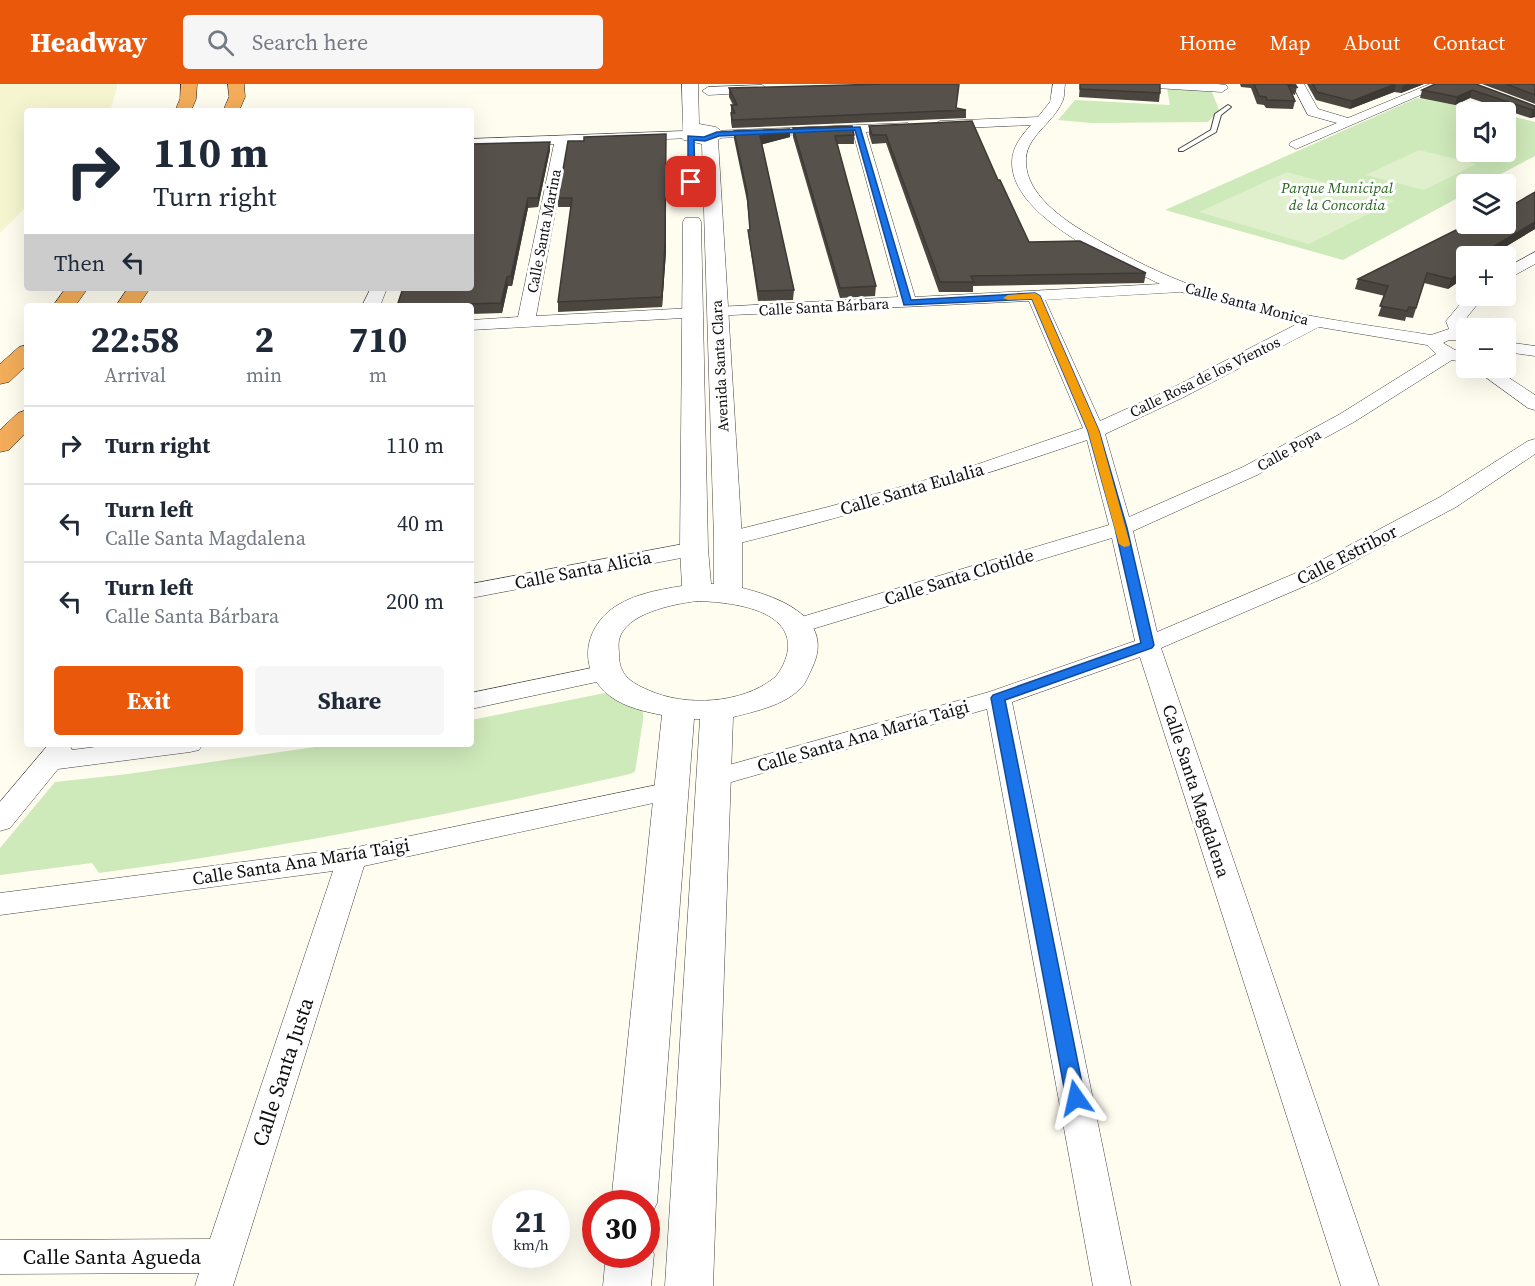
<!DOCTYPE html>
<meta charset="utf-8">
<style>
:root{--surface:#fff;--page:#f6f6f7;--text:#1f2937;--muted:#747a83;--line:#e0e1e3;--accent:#ea580c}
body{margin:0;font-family:"Source Serif 4",serif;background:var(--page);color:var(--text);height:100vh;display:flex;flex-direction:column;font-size:22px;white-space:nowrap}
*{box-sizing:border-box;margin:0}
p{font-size:20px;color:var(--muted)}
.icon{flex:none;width:33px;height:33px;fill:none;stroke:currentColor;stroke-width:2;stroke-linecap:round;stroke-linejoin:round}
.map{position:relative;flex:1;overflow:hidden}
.panel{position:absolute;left:24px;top:219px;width:450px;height:444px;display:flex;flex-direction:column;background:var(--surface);border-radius:6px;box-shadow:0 6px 24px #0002}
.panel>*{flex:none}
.hud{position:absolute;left:24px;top:24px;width:450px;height:183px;border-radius:6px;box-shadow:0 6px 24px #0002;background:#fff;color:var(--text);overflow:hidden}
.fabs{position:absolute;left:1456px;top:18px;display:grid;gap:12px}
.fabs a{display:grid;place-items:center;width:60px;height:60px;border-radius:6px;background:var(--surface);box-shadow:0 6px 24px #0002;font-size:30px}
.speed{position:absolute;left:492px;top:1106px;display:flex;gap:12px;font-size:30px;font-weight:700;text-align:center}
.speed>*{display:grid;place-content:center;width:78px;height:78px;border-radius:50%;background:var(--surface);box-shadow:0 6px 24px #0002;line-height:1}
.speed small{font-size:15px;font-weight:400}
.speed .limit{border:9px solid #d22;background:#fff;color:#111}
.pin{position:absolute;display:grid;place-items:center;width:51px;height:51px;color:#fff;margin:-26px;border-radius:12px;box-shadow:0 3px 9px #0006}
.me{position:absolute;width:66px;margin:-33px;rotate:349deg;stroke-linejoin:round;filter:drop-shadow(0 0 4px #0008)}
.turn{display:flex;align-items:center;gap:21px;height:126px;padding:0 30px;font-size:27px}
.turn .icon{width:78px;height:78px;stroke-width:2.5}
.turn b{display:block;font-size:42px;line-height:51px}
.then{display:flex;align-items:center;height:57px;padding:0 30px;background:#0003;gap:12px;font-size:22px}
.eta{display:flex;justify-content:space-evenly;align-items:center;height:102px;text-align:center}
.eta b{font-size:36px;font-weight:700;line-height:42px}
.button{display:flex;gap:12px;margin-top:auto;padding:12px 30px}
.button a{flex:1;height:69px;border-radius:6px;background:var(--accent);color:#fff;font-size:24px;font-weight:700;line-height:69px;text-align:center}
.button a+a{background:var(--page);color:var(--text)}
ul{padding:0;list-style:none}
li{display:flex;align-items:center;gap:18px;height:78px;padding:0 30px;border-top:2px solid var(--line)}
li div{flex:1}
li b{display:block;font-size:22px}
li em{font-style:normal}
header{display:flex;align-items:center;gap:36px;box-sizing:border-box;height:84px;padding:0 30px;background:var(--accent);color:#fff}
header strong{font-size:28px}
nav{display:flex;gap:33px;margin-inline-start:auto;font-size:21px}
.search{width:420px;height:54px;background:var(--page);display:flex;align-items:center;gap:15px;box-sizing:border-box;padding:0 21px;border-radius:6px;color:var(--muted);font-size:22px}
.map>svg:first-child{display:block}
.farmland{fill:#f5f5d0}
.green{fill:#cee9ba}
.pitch{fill:#e1f0cc}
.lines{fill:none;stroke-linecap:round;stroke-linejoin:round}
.service-casing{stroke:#424242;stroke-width:2}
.minor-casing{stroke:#424242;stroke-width:1}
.tertiary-casing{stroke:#424242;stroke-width:1}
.motorway-casing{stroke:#202020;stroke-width:1}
.service{fill:#fff;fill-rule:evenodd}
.minor{fill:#fff;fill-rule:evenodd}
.tertiary{fill:#fff;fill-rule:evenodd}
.motorway{fill:#f3ad5a;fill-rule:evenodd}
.wall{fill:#4b4640}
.shaded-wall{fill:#3d3934}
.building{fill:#57514b;stroke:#3d3934;stroke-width:1.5}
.route{fill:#1a73e8;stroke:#114b97;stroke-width:1.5}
.slow{fill:#f59e0b}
.labels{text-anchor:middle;stroke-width:6;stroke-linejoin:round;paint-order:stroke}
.far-park-label{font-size:15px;font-style:italic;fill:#28661f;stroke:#fff}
.far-street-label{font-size:15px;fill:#0f0f0f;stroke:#fff}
.street-label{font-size:18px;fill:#0f0f0f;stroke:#fff}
.near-street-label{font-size:21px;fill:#0f0f0f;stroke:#fff}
</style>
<header>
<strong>Headway</strong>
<div class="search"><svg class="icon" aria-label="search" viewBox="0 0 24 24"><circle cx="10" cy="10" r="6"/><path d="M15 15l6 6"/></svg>Search here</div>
<nav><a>Home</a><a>Map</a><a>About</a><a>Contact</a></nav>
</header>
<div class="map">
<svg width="1535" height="1202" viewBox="0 0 1535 1202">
<rect width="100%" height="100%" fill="#fffdf0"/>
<path class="farmland" d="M 0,0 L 117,0 L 117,4 L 110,27 L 27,27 L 27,122 L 0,149 Z"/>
<path class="green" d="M 1167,4 L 1212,8 L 1219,26 L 1208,38 L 1091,39 L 1058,36 L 1075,16 L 1170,21 Z
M 1417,14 L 1494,28 L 1467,28 L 1467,68 L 1506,68 L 1506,31 L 1535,38 L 1535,72 L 1482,100 L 1467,100 L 1467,109 L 1343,176 L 1165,126 Z
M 605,609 L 643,625 L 643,636 L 635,688 L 626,691 C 452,730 277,765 99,789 L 92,779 L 0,791 L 0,764 L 55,698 L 128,690 L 336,660 L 471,660 L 471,636 Z"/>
<path class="pitch" d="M 1419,66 L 1476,80 L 1424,106 L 1366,91 Z
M 1287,88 L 1394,117 L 1309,160 L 1199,128 Z"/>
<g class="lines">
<g class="service-casing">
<path id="service" d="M 1228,21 L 1231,23 L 1221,31 L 1216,48 L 1183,67 L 1179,67 L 1179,65 L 1211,46 L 1215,30 Z"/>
</g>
<g class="minor-casing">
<path id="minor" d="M 1053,0 L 1065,0 C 1064,6 1065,13 1062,18 C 1053,40 1024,53 1026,79 C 1027,110 1061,134 1086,149 C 1116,167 1150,185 1183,198 C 1261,228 1349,238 1431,251 L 1449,245 L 1446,237 L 1467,212 L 1484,212 L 1464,237 L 1467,257 L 1449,256 L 1443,259 L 1455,266 L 1467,269 L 1467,279 L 1452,276 L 1354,338 L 1257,391 L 1133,447 L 1157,548 L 1303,486 L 1440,413 L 1528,357 L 1535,355 L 1535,370 L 1456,423 L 1319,496 L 1161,564 L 1379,1202 L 1341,1202 L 1140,573 L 1012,618 L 1131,1202 L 1093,1202 L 987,625 L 714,703 L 704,700 L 700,694 L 704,688 L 989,608 L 1135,557 L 1112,454 L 806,547 L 797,549 L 788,547 L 785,542 L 788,537 L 1109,441 L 1087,356 C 968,397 849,432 728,462 L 720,460 L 717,455 L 720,450 L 828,423 L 958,387 L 1083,344 L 1029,217 L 711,232 L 708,228 L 711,224 L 717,223 L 898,213 L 853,48 L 717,54 L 710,50 L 712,47 L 908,39 L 910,42 L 908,45 L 903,46 L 866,48 L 915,213 L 1160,200 C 1118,179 1011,134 1012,78 C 1012,63 1022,51 1031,41 L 940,45 L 933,41 L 940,37 L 1038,33 L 1050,18 ZM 1181,208 L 1299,239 L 1168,306 L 1100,337 L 1045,216 ZM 1319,243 L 1427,261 L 1436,270 L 1340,330 L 1243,383 L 1129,433 L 1105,350 L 1182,314 Z
M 1150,0 L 1217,0 L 1226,1 L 1228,4 L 1222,8 L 1156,4 Z
M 1292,0 L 1304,0 L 1318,25 L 1348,34 L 1430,0 L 1446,0 L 1296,65 L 1289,61 L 1291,58 L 1337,39 L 1308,31 Z
M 762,1 L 768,5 L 766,8 L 708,11 L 702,7 L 708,3 Z
M 686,47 L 693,51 L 691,54 L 568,59 L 536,232 L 694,224 L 700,225 L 703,229 L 700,233 L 471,246 L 471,236 L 518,233 L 554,60 L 471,63 L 471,55 Z
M 1535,168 L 1535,180 L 1506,196 L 1506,184 Z
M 371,204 L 387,204 L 380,222 L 362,222 Z
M 1506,258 L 1535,262 L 1535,272 L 1506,268 Z
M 1473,284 L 1494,284 L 1535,311 L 1535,326 L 1528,324 Z
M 694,458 L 702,460 L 705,465 L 702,470 L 471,514 L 471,500 Z
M 606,581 L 615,584 L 619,589 L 615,594 L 471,625 L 471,609 Z
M 49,660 L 69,660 L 72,666 L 119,660 L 203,660 L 199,666 L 190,668 L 58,685 L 10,744 L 0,747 L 0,718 Z
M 671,698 L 681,701 L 685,707 L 681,713 L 364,782 L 233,1202 L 195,1202 L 199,1189 L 0,1190 L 0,1156 L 210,1155 L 333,787 L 0,831 L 0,809 L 352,764 Z"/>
</g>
<g class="tertiary-casing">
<path id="tertiary" d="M 682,0 L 698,0 L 699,40 L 716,43 L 725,50 L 718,56 L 742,455 L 742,504 C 780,513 836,535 812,584 C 809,590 806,599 801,604 C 783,622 756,627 733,633 L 713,1202 L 665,1202 L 700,635 L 694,635 L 657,1119 L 650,1133 L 646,1134 L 646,1119 L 611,1119 L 662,631 C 646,628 624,623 610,612 C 581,590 581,552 608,528 C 628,511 657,506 682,502 L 680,465 L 683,138 L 685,134 L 699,134 L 701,138 L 708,465 L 711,500 L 714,500 L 714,455 L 702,60 L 684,56 L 678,51 L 683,46 ZM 697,517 C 726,518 791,523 788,565 C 787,574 781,588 774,594 C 742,620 685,623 648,606 C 630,598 619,591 619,570 C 619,566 618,561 619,556 C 625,529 674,520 697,517 Z
M 646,1155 L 654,1170 L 651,1202 L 603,1202 L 606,1170 L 646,1170 Z"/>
</g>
<g class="motorway-casing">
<path id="motorway" d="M 181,0 L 197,0 L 196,15 L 191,27 L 175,27 L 180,15 Z
M 228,0 L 244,0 L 245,13 L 239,27 L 223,27 L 229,13 Z
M 66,204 L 88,204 L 75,222 L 53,222 Z
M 128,204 L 150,204 L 138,222 L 116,222 Z
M 27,261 L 27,281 L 9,298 L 0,300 L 0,280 L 19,263 Z
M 27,326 L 27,348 L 9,366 L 0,368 L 0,346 L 18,329 Z"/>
</g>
<use href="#service" class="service"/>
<use href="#minor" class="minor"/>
<use href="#tertiary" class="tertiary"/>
<use href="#motorway" class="motorway"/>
</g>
<path class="wall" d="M 1080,0 L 1160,9 L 1159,18 L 1079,13 Z
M 1240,0 L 1295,0 L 1297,3 L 1295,11 L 1292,10 L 1295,17 L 1293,25 L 1266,24 L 1264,21 L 1257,20 L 1251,4 L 1241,3 Z
M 1307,0 L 1424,0 L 1401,9 L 1394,8 L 1350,25 L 1316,16 Z
M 1476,0 L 1535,22 L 1535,33 L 1530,34 L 1470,14 L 1455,21 L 1420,14 L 1422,6 Z
M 1482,0 L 1535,0 L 1535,20 Z
M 729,4 L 956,24 L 966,26 L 966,34 L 732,44 L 731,38 L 731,21 L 733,21 L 729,13 Z
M 869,42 L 998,96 L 1029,158 L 1146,189 L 1144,199 L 973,202 L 973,208 L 939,208 L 886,59 L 872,60 L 869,50 Z
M 793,44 L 854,51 L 854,60 L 837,60 L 876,202 L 875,212 L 840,214 L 793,53 Z
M 790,45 L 790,53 L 762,60 L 794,206 L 793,216 L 758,217 L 749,156 L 748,146 L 750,146 L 747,117 L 734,55 L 734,47 Z
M 550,58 L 550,66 L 538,123 L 528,124 L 512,202 L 508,202 L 502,229 L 471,230 L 471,222 L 397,222 Z
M 666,59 L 666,168 L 662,223 L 558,228 L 558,218 L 571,123 L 558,123 L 558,114 Z
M 1535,108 L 1535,145 L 1490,172 L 1467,172 L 1467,192 L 1448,205 L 1424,199 L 1413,234 L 1406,233 L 1405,237 L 1378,232 L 1385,212 L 1355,205 L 1358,195 L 1506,140 Z"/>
<path class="shaded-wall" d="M 1396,0 L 1394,8 L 1350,25 L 1352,17 Z
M 1407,0 L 1424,0 L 1401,9 L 1403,1 Z
M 1472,6 L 1470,14 L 1455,21 L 1457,13 Z
M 1533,26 L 1535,26 L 1535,33 L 1530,34 Z
M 790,45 L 790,53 L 760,61 L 760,52 Z
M 550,58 L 550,66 L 538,123 L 538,114 Z
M 666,59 L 666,168 L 662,223 L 662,213 Z
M 528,114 L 528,124 L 512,202 L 511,192 Z
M 1535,138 L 1535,145 L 1490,172 L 1477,172 Z
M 1467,184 L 1467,192 L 1448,205 L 1451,195 Z
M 507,193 L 508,202 L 502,229 L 501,219 Z"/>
<path class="building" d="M 886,0 L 959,0 L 956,24 L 966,26 L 732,36 L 731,29 L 735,29 L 731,21 L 737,21 L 729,4 Z
M 1080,0 L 1160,0 L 1160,9 L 1080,5 Z
M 1254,0 L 1295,0 L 1297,3 L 1288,1 L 1295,17 L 1267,16 L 1266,13 L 1259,12 Z
M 1313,0 L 1395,0 L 1352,17 L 1317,8 Z
M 1435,0 L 1476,0 L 1535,22 L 1535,26 L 1533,26 L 1472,6 L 1457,13 L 1422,6 Z
M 1506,0 L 1535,0 L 1535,11 Z
M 972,37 L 998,96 L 1000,96 L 1029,158 L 1080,157 L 1146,189 L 971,192 L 974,198 L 940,198 L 886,51 L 872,51 L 869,42 Z
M 852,42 L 854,51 L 835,52 L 876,202 L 840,204 L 793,44 Z
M 790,45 L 760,52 L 794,206 L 758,207 L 748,146 L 750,146 L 747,108 L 734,47 Z
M 666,50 L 665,158 L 662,213 L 558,218 L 572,114 L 558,114 L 568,57 L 584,57 L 584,53 Z
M 550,58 L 538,114 L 528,114 L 511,192 L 507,193 L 501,219 L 397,222 L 403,204 L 471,204 L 471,60 Z
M 1535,108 L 1535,138 L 1477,172 L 1479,172 L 1467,172 L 1467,184 L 1451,195 L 1427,189 L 1416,224 L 1409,223 L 1407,227 L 1380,222 L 1388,202 L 1358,195 L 1468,140 L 1506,140 L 1506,125 Z"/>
<path class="route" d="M 860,43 L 911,216 L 1035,209 L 1040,212 L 1099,347 L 1127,444 L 1154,561 L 1152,564 L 1005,616 L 1085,1014 L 1082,1019 L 1076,1021 L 1069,1019 L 1066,1014 L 991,614 L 993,611 L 1141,559 L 1115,444 L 1088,347 L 1032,215 L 904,221 L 855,46 L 719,52 L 705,57 L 694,56 L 695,98 L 691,100 L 688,98 L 688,52 L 704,53 L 717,48 Z"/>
<path class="slow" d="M 1035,209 L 1040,212 L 1099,347 L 1130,460 L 1129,462 L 1124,463 L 1119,460 L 1088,347 L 1032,215 L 1008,216 L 1003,214 L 1008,211 Z"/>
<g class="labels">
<g class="far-park-label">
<text x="1337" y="109">Parque Municipal<tspan x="1337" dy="17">de la Concordia</tspan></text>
</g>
<g class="far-street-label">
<text transform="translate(544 147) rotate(-79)" y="5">Calle Santa Marina</text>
<text transform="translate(1247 220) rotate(15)" y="5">Calle Santa Monica</text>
<text transform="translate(824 223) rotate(-3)" y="5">Calle Santa Bárbara</text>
<text transform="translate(720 282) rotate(-93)" y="5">Avenida Santa Clara</text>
<text transform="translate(1205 293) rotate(-26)" y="5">Calle Rosa de los Vientos</text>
<text transform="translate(1289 366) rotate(-29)" y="5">Calle Popa</text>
</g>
<g class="street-label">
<text transform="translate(912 405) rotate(-16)" y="6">Calle Santa Eulalia</text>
<text transform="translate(1347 471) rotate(-27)" y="6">Calle Estribor</text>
<text transform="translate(583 486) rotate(-11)" y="6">Calle Santa Alicia</text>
<text transform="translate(959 493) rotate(-17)" y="6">Calle Santa Clotilde</text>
<text transform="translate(863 652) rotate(-16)" y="6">Calle Santa Ana María Taigi</text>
<text transform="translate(1196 707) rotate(72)" y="6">Calle Santa Magdalena</text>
<text transform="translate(301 778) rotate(-9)" y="6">Calle Santa Ana María Taigi</text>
</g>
<g class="near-street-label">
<text transform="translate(283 988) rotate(-72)" y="7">Calle Santa Justa</text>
<text x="112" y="1180">Calle Santa Agueda</text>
</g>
</g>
</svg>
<div class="fabs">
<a><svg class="icon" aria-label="sound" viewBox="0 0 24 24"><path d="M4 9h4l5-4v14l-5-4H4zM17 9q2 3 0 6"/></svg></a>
<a><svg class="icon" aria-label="layers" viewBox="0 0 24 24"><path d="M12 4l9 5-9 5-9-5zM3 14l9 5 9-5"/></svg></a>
<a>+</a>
<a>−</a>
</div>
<div class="speed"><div>21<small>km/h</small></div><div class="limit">30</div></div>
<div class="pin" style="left:691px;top:98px;background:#d93025"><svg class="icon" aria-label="arrive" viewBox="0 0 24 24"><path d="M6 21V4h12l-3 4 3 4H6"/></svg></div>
<svg class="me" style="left:1076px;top:1014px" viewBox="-20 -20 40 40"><path d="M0-17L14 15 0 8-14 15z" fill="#1a73e8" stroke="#fff" stroke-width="4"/></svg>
<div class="hud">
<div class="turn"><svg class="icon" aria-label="right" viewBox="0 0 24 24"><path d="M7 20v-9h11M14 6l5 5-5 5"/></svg><div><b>110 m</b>Turn right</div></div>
<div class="then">Then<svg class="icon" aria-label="left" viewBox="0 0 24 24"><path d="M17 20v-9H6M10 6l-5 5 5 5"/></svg></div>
</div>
<section class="panel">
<div class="eta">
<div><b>22:58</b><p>Arrival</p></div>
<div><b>2</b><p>min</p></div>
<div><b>710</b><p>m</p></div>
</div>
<ul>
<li><svg class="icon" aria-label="right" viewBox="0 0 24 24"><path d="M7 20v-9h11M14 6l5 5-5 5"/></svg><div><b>Turn right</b></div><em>110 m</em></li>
<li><svg class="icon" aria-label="left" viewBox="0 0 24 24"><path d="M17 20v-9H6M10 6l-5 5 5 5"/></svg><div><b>Turn left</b><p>Calle Santa Magdalena</p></div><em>40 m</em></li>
<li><svg class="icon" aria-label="left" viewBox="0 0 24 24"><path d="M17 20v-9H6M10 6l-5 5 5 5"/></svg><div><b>Turn left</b><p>Calle Santa Bárbara</p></div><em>200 m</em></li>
</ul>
<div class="button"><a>Exit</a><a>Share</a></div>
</section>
</div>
